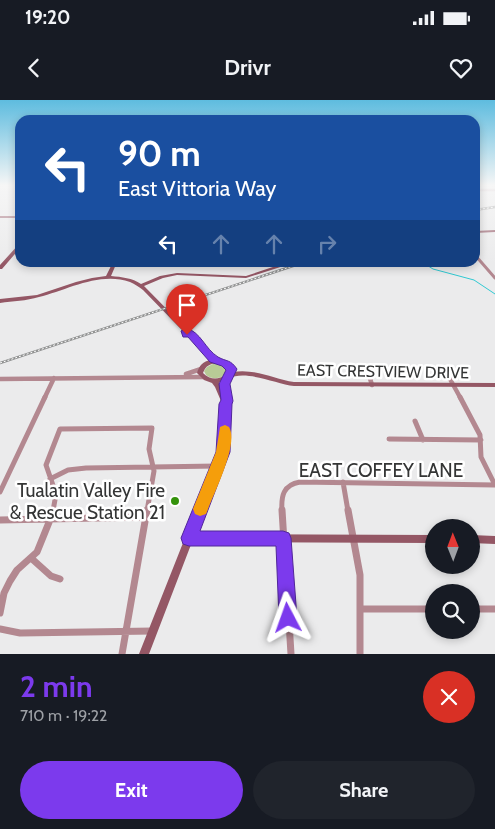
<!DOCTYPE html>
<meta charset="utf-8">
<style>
:root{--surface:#171b24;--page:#20242c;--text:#f1f3f6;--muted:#9ea1a6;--accent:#7c3aed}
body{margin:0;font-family:Cabin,sans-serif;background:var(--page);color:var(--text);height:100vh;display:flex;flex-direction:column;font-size:19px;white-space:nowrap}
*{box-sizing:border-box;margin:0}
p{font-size:16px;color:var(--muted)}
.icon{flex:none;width:28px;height:28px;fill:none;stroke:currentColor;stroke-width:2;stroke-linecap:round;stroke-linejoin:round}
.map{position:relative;height:554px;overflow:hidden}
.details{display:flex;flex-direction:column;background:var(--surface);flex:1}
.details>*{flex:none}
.banner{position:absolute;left:15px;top:15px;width:465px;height:152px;border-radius:15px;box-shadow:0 2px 8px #0003;background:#1a4fa0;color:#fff;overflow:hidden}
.needle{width:32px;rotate:359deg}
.fabs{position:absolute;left:425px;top:419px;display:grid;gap:10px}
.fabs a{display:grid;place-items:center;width:55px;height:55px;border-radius:50%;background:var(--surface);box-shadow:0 2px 8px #0003;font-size:25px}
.pin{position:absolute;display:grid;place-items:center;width:42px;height:42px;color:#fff;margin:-51px -21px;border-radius:50% 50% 50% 0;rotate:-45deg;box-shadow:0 0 5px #0007}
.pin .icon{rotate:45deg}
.me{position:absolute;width:55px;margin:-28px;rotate:356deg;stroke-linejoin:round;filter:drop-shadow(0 0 4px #0008)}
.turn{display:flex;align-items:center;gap:18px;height:105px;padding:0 20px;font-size:22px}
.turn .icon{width:65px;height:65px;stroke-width:2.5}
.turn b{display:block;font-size:35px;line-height:42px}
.lanes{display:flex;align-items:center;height:48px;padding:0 20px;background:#0003;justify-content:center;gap:25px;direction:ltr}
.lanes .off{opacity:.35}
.round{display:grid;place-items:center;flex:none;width:52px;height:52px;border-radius:26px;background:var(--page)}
.headline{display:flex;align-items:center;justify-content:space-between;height:85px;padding:0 20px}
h1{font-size:30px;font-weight:800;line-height:38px;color:var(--accent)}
.cta{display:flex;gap:10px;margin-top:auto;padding:10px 20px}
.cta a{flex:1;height:58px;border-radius:30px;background:var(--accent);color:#fff;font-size:20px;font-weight:800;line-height:58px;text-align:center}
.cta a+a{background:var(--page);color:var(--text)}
.status{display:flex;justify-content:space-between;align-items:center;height:35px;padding:0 25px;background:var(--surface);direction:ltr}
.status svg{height:14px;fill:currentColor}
header{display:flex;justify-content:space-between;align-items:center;height:65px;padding:0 20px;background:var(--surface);font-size:22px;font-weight:800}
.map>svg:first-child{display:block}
.green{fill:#b8cb96}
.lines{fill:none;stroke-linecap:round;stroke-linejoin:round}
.stream{stroke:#30c9d2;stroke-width:1}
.street-far4{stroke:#b38890;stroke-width:2.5}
.street-far3{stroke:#b38890;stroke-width:3}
.street-far2{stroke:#b38890;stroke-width:4.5}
.street-far1{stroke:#b38890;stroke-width:5}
.street{stroke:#b38890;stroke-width:7}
.secondary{fill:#945765;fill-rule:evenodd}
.rail-casing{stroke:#919292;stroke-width:2.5}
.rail{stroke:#fff;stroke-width:1;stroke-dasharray:2;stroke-linecap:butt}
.route{fill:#7c3aed;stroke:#51269a}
.slow{fill:#f59e0b}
.poi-dot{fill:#34920b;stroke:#fff;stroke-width:2}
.labels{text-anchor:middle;stroke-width:5;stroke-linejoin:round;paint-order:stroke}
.street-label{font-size:16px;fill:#343535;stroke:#fff}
.near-street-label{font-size:19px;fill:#343535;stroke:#fff}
.near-poi-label{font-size:19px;fill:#343535;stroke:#fff;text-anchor:end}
</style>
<div class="status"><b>19:20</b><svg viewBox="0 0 49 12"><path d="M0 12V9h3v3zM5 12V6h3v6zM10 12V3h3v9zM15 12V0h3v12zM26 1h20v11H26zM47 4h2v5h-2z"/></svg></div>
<header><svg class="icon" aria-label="back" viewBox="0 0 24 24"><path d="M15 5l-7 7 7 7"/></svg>Drivr<svg class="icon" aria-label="heart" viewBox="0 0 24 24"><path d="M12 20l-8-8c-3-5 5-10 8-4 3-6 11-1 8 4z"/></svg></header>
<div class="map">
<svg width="495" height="554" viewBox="0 0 495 554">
<rect width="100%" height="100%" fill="#ebebec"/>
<path class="green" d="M 215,263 L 221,263 L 227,268 L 227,273 C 221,279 213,280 206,275 L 204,271 L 207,267 Z"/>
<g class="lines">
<path class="stream" d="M 422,162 L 433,169 L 474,180 L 495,194"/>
<path class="street-far4" d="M 475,90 L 495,90"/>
<path class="street-far3" d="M 475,155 L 495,178"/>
<path class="street-far2" d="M 368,272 L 372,285
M 186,274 L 201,269
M 0,279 L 203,277
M 450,279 L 461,299
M 44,299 L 54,278"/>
<path class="street-far1" d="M 460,297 L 480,335 L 481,357 L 495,385
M 415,321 L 423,340
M 389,339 L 481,340
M 50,379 L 68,370 L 86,368 L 217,366
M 343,382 L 348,411
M 0,392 L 45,297
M 53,411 L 56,394 L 46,365 L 60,329 L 152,328 L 149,349 L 154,371 L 147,411
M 282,411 C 281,396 283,385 300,382 L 495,385"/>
<path class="street" d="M 282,410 L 291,554
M 348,410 L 360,475 L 360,554
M 0,420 L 146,417
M 31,458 L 51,476 L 60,479
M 360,509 L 434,509
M 471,509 L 495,509
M 0,513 L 4,493 L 10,481 L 17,470 L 37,452 L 54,410
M 0,529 L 20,533 L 153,531
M 122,554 L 147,410"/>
<path class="secondary" d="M 0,116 L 20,116 L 20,118 L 0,118 Z
M 495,130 L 495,132 L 475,133 L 475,131 Z
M 19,144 L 20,144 L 20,148 L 2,169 L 0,169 L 0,165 Z
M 113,162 L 117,162 L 111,176 C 122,177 132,178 141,184 L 160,176 L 177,173 L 246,176 L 288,162 L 296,162 L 246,178 L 177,175 L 163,178 L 144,186 L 213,256 L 229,263 L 234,269 L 233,272 C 254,268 274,279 294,282 L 495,283 L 495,287 L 294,286 C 276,284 244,269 229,279 L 228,284 L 230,301 L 227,352 L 195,434 L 434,435 L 434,443 L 192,442 L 149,554 L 139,554 L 219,352 L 224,301 L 221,301 L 215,287 L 212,283 L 204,280 L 197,273 C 199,266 203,261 211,260 L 143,190 C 139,187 135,184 130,182 C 100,171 67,190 39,197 C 26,201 13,201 0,203 L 0,199 L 37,195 L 76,182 L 92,178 L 106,176 ZM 218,263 L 227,268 L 228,269 L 226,275 C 218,280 210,280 203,273 C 206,265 210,264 218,263 ZM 219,282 L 222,282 L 222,289 Z
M 471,435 L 495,436 L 495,444 L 471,443 Z"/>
<g class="rail-casing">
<path id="rail" d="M 475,110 L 495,107
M 0,263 L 305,162"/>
</g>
<use href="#rail" class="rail"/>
</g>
<linearGradient id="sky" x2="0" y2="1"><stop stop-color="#5ebcdf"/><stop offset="0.52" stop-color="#f6f6f6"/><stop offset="1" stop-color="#f6f6f6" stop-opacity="0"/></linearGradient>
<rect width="495" height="164" fill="url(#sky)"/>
<path class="route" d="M 186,228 C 201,232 205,249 218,257 C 227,262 230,259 237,269 L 230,284 L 233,301 L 232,304 L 230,352 L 200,431 L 283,431 L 289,433 L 291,438 L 297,518 L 295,524 L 288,527 L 282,524 L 279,518 L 276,446 L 189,446 L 183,444 L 181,438 L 216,352 L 219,304 L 221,300 L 219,284 L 226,270 L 222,266 L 210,262 L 188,237 L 183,237 L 181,231 Z"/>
<path class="slow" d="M 225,325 L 229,327 C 239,343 215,391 208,409 L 206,414 L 200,416 L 195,414 L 193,409 L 216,352 L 220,327 Z"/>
<circle class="poi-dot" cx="175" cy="401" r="5"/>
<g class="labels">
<g class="street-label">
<text transform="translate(383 271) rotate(1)" y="6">EAST CRESTVIEW DRIVE</text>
</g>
<g class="near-street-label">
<text x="381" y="377">EAST COFFEY LANE</text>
</g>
<g class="near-poi-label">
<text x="165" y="397">Tualatin Valley Fire<tspan x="165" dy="22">&amp; Rescue Station 21</tspan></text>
</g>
</g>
</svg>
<div class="fabs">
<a><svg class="needle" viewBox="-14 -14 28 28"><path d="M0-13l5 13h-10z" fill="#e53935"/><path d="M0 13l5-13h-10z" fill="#9ea1a6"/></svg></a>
<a><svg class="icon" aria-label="search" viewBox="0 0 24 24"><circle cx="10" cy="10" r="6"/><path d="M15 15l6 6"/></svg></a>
</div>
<div class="pin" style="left:187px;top:235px;background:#d93025"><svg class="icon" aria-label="arrive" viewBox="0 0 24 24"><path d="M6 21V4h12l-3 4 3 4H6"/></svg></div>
<svg class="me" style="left:288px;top:518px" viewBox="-20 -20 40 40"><path d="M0-17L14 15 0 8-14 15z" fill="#7c3aed" stroke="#fff" stroke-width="4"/></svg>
<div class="banner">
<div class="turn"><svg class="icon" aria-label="left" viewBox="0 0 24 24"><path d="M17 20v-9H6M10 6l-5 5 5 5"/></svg><div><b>90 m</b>East Vittoria Way</div></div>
<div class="lanes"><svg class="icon" aria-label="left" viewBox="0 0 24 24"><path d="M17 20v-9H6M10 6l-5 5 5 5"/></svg><svg class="icon off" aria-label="ahead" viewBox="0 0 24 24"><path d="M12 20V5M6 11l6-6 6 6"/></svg><svg class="icon off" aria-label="ahead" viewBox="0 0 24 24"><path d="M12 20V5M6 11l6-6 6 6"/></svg><svg class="icon off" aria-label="right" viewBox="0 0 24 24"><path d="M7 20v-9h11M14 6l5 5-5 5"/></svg></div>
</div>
</div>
<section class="details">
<div class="headline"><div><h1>2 min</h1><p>710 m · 19:22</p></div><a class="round" style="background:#d93025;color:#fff"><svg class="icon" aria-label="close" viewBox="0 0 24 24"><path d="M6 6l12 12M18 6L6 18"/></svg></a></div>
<div class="cta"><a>Exit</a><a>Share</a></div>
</section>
